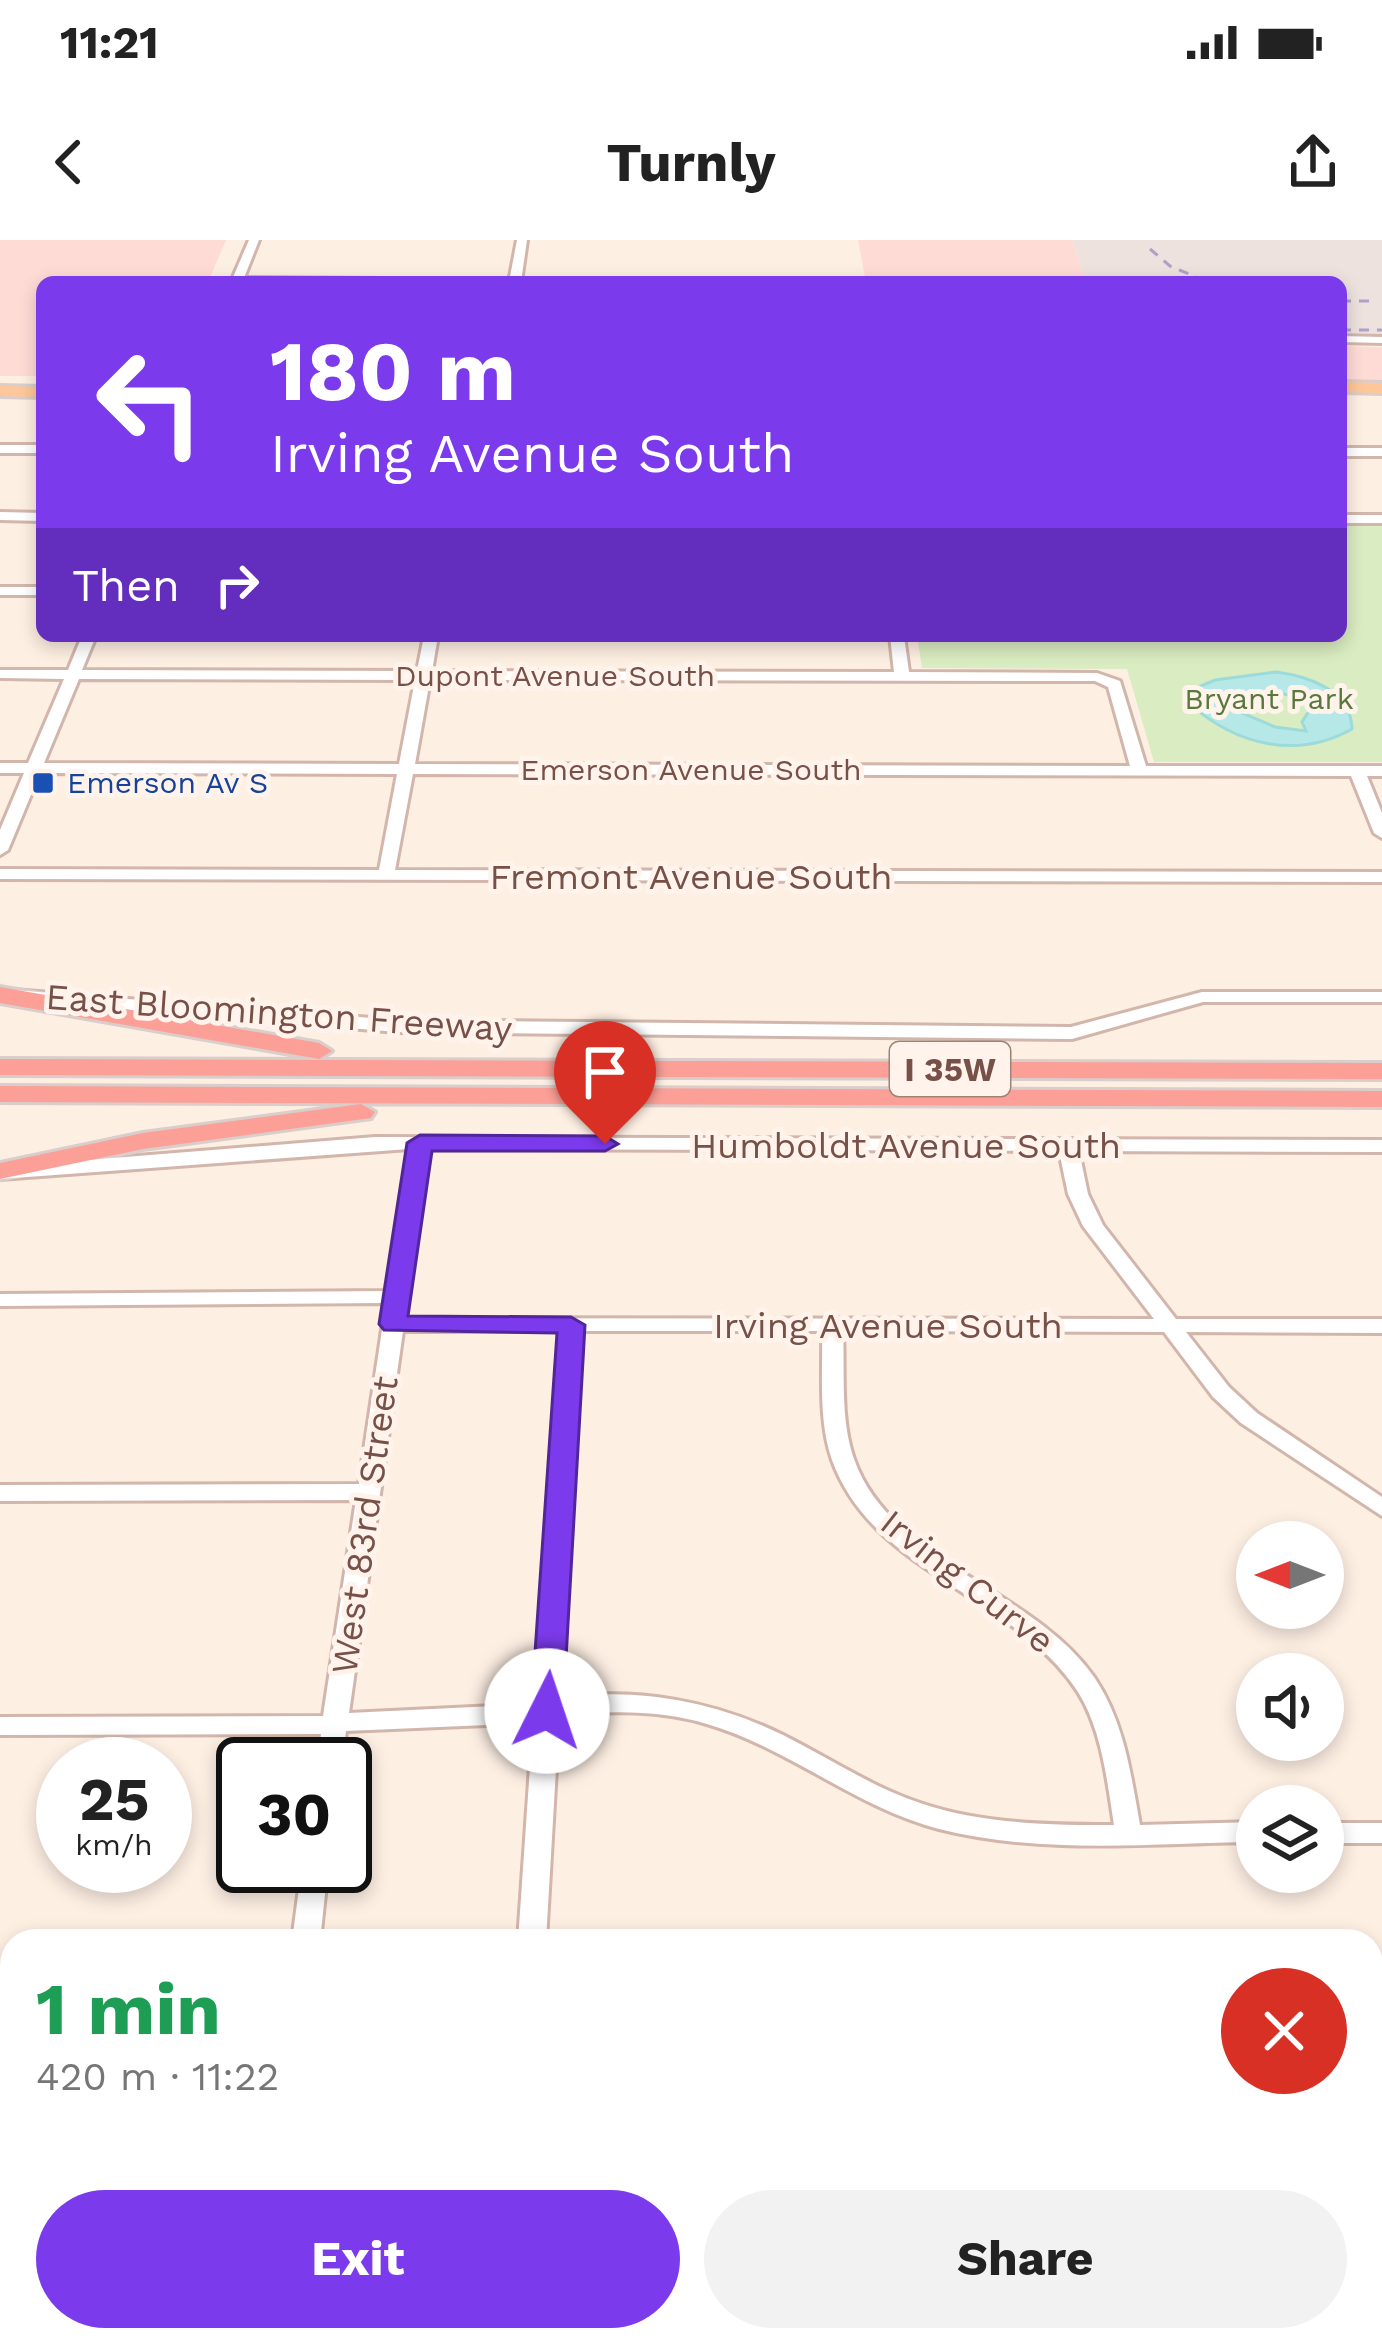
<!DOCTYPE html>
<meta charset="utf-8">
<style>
:root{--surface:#fff;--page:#f2f2f2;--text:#222;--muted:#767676;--accent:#7c3aed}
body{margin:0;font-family:"Work Sans",sans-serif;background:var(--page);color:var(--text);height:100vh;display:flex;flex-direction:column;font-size:45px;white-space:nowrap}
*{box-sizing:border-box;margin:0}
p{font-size:39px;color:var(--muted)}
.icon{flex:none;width:66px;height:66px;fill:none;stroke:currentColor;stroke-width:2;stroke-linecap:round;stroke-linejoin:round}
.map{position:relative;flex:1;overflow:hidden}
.side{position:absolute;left:0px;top:1689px;width:1383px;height:423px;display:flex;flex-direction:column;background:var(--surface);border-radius:36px 36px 0 0;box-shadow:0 6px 18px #0003}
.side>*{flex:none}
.banner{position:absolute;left:36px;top:36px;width:1311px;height:366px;border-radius:18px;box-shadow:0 6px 18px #0003;background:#7c3aed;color:#fff;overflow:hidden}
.needle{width:78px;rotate:270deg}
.controls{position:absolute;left:1236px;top:1281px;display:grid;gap:24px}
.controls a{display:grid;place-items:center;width:108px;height:108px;border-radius:50%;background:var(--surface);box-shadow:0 6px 18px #0003;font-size:60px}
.speed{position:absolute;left:36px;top:1497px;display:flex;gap:24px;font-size:60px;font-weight:700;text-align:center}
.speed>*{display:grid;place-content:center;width:156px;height:156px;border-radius:50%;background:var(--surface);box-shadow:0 6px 18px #0003;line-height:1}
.speed small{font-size:30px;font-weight:400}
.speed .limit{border:6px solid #111;border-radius:18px;background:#fff;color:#111}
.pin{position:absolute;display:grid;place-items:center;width:102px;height:102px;color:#fff;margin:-123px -51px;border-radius:50% 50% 50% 0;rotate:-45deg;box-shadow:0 0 12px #0007}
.pin .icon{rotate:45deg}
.me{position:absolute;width:132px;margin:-66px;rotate:4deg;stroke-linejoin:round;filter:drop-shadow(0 0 9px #0008)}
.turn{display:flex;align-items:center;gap:42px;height:252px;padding:0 36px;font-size:54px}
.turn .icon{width:156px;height:156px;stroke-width:2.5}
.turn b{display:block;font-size:84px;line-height:102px}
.then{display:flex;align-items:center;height:114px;padding:0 36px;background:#0003;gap:24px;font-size:45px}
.round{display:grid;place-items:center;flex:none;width:126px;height:126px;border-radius:63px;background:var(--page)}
.headline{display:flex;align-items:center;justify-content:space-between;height:204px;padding:0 36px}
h1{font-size:72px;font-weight:700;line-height:90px;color:#1e9e55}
.button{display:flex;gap:24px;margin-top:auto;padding:24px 36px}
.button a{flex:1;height:138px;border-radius:72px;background:var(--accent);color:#fff;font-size:48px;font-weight:700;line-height:138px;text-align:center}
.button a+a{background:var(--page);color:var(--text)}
.status{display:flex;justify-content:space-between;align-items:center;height:84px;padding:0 60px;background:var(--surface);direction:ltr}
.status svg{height:33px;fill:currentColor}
header{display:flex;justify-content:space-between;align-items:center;height:156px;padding:0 36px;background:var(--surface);font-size:54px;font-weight:700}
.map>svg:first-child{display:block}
.commercial{fill:#ffdbd6}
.industrial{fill:#ede2de}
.green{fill:#daecc1}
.water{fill:#b6e8e7;stroke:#9cdbd9;stroke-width:3;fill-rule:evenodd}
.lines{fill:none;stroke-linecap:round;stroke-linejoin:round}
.minor-casing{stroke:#d2b6ab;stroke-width:6}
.major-casing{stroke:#d9cecb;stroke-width:6}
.highway-casing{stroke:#d9cecb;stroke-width:6}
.minor{fill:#fff;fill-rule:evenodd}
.major{fill:#ffc799;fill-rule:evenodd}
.highway{fill:#fc9f96;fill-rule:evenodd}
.rail{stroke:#afa1c8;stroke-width:3;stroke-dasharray:10 8;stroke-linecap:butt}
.route{fill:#7c3aed;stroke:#51269a;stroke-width:3}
.transit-dot{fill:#1a4fb4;stroke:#fff3eb;stroke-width:4.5}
.labels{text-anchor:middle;stroke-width:10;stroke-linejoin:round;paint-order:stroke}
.far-street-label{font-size:30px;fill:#775047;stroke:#fff3eb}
.far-park-label{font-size:30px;fill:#58783c;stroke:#fff3eb}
.far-transit-label{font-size:30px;fill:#164399;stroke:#fff3eb;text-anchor:start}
.shield{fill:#fff3eb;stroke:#a08178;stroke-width:3}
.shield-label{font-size:33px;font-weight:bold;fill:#775047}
.street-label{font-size:36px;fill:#775047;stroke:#fff3eb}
</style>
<div class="status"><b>11:21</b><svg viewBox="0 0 49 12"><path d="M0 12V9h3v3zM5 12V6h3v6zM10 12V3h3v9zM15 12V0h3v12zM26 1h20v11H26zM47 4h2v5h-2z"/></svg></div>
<header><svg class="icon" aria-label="back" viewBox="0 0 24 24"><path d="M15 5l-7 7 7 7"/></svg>Turnly<svg class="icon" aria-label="share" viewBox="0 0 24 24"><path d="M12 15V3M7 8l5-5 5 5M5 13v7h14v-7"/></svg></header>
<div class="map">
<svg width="1382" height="2111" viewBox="0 0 1382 2111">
<rect width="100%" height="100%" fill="#feefe3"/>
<path class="commercial" d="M 0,0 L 226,0 L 208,42 L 42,42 L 42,136 L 0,136 Z
M 858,0 L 1072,0 L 1086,42 L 866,42 Z
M 1341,106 L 1382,107 L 1382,143 L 1341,142 Z"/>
<path class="industrial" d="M 1072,0 L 1382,0 L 1382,94 L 1341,93 L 1341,42 L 1086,42 Z"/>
<path class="green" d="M 1341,286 L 1382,286 L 1382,522 L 1154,522 L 1127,429 L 922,428 L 917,396 L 1341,396 Z"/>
<path class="water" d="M 1276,432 C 1308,436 1351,450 1352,489 C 1297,520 1236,505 1190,464 L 1196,448 L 1215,440 ZM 1270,451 L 1306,459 L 1311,468 L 1302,482 L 1306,491 L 1275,487 L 1242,473 L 1240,462 Z"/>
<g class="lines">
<g class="minor-casing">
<path id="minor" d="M 249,0 L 259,0 L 244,38 L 386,39 L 392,42 L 231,42 Z
M 517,0 L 527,0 L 521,42 L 509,42 Z
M 1341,96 L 1382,97 L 1382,103 L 1341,102 Z
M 0,205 L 42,205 L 42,213 L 0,213 Z
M 1341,208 L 1382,208 L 1382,216 L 1341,216 Z
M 0,272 L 42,273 L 42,281 L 0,280 Z
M 1341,275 L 1382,275 L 1382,283 L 1341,283 Z
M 0,347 L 42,347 L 42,355 L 0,355 Z
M 82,396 L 96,396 L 82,430 L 417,431 L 424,396 L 438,396 L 432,431 L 894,432 L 890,396 L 904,396 L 909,432 L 1097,433 L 1120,441 L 1146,526 L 1382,526 L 1382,536 L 1367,536 L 1382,573 L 1382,598 L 1374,593 L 1351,536 L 413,534 L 395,630 L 1382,632 L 1382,642 L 0,639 L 0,629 L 379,630 L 397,534 L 40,533 L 8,610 L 0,615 L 0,590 L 24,533 L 0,533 L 0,523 L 28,523 L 64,439 L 0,438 L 0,430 L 68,430 ZM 79,439 L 415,440 L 399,524 L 44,523 ZM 430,440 L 1095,441 L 1108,447 L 1130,526 L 415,524 Z
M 0,749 L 397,780 L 1071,787 L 1202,752 L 1382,752 L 1382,762 L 1203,762 L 1072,799 L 397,792 L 0,759 Z
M 375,897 L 1382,900 L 1382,912 L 1079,911 L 1088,954 L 1103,985 L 1176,1079 L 1382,1079 L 1382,1093 L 1186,1092 L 1229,1147 L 1257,1173 L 1382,1257 L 1382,1276 L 1241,1183 L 1213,1157 L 1164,1092 L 843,1091 C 845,1133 840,1179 854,1219 C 890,1322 1033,1349 1094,1437 C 1124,1481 1131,1534 1140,1585 L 1257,1582 L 1257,1602 C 1152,1603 1042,1615 939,1589 C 855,1567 789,1508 707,1484 C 662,1470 608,1470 562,1476 L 559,1477 L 546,1701 L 518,1701 L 533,1483 L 346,1491 L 342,1524 L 316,1524 L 321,1494 L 0,1495 L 0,1477 L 323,1476 L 356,1260 L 0,1261 L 0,1245 L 359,1244 L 386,1063 L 0,1066 L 0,1054 L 388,1051 L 409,909 L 0,939 L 0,927 ZM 429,909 L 1059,911 L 1068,954 L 1083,986 L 1154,1079 L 405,1078 ZM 403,1091 L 560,1091 L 534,1464 L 349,1473 ZM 581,1091 L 822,1091 C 823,1133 818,1180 832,1220 C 873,1334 1015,1355 1078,1452 C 1102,1490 1107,1541 1114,1585 C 1051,1585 983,1584 923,1564 C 873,1548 829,1518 783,1495 C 714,1461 636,1447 560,1458 Z
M 1323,1583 L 1382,1583 L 1382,1603 L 1323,1603 Z
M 302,1626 L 328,1626 L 320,1701 L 292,1701 Z
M 0,1755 L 12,1755 L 12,1777 L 0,1777 Z
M 1371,1968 L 1382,1972 L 1382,2010 L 1371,2006 Z
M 230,2100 L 264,2100 L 260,2111 L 222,2111 Z
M 538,2100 L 572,2100 L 578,2111 L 544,2111 Z"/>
</g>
<g class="major-casing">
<path id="major" d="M 1341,142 L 1382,143 L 1382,153 L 1341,152 Z
M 0,146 L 42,147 L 42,157 L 0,156 Z"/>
</g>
<g class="highway-casing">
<path id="highway" d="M 0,747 L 319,803 L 332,811 L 319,819 L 0,763 Z
M 0,819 L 1382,823 L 1382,839 L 0,835 Z
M 0,846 L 1382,851 L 1382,867 L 0,862 Z
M 361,864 L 375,872 L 371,878 L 143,909 L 0,939 L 0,923 L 143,893 Z"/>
</g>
<use href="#minor" class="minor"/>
<use href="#major" class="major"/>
<use href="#highway" class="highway"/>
<path class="rail" d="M 1150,9 L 1170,26 L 1208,42
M 1341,61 L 1373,61
M 1341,90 L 1382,90"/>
</g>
<path class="route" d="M 420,895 L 605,896 L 618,904 L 605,911 L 432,911 L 408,1076 L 571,1077 L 585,1085 L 563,1471 L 558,1479 L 535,1479 L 531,1471 L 557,1093 L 384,1090 L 379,1084 L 407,903 Z"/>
<rect class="transit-dot" x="31" y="531" width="24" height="24" rx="6"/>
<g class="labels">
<g class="far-street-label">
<text x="555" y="446">Dupont Avenue South</text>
<text x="691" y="540">Emerson Avenue South</text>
</g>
<g class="far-park-label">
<text x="1269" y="469">Bryant Park</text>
</g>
<g class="far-transit-label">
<text x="67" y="553">Emerson Av S</text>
</g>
<rect class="shield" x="890" y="802" width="120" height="54" rx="9"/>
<g class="shield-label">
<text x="950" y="841">I 35W</text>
</g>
<g class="street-label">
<text x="691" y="649">Fremont Avenue South</text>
<text transform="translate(279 772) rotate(4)" y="13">East Bloomington Freeway</text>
<text x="906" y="918">Humboldt Avenue South</text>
<text x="888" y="1098">Irving Avenue South</text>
<text transform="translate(364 1285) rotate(-82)" y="13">West 83rd Street</text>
<text transform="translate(968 1341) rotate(38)" y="13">Irving Curve</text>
</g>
</g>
</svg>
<div class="controls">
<a><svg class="needle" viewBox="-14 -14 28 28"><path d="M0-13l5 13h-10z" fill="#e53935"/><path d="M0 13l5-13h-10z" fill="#767676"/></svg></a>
<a><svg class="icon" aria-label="sound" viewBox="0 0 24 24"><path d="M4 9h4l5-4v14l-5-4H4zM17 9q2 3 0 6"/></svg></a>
<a><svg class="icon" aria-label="layers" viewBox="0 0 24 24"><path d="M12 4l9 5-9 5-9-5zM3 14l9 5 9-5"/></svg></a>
</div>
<div class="speed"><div>25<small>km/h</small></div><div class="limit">30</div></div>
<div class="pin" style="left:605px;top:904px;background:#d93025"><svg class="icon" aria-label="arrive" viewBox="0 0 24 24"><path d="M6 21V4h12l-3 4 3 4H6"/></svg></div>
<svg class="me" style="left:547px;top:1471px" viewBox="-20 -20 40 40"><circle r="19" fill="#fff"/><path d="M0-13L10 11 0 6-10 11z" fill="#7c3aed"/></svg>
<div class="banner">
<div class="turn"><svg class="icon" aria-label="left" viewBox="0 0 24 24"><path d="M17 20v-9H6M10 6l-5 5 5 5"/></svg><div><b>180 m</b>Irving Avenue South</div></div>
<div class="then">Then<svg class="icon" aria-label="right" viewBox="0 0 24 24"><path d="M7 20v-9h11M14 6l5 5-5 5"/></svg></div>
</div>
<section class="side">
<div class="headline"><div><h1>1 min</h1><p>420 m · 11:22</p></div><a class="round" style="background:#d93025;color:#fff"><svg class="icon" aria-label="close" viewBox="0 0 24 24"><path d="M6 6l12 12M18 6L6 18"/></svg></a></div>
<div class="button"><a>Exit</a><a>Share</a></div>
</section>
</div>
